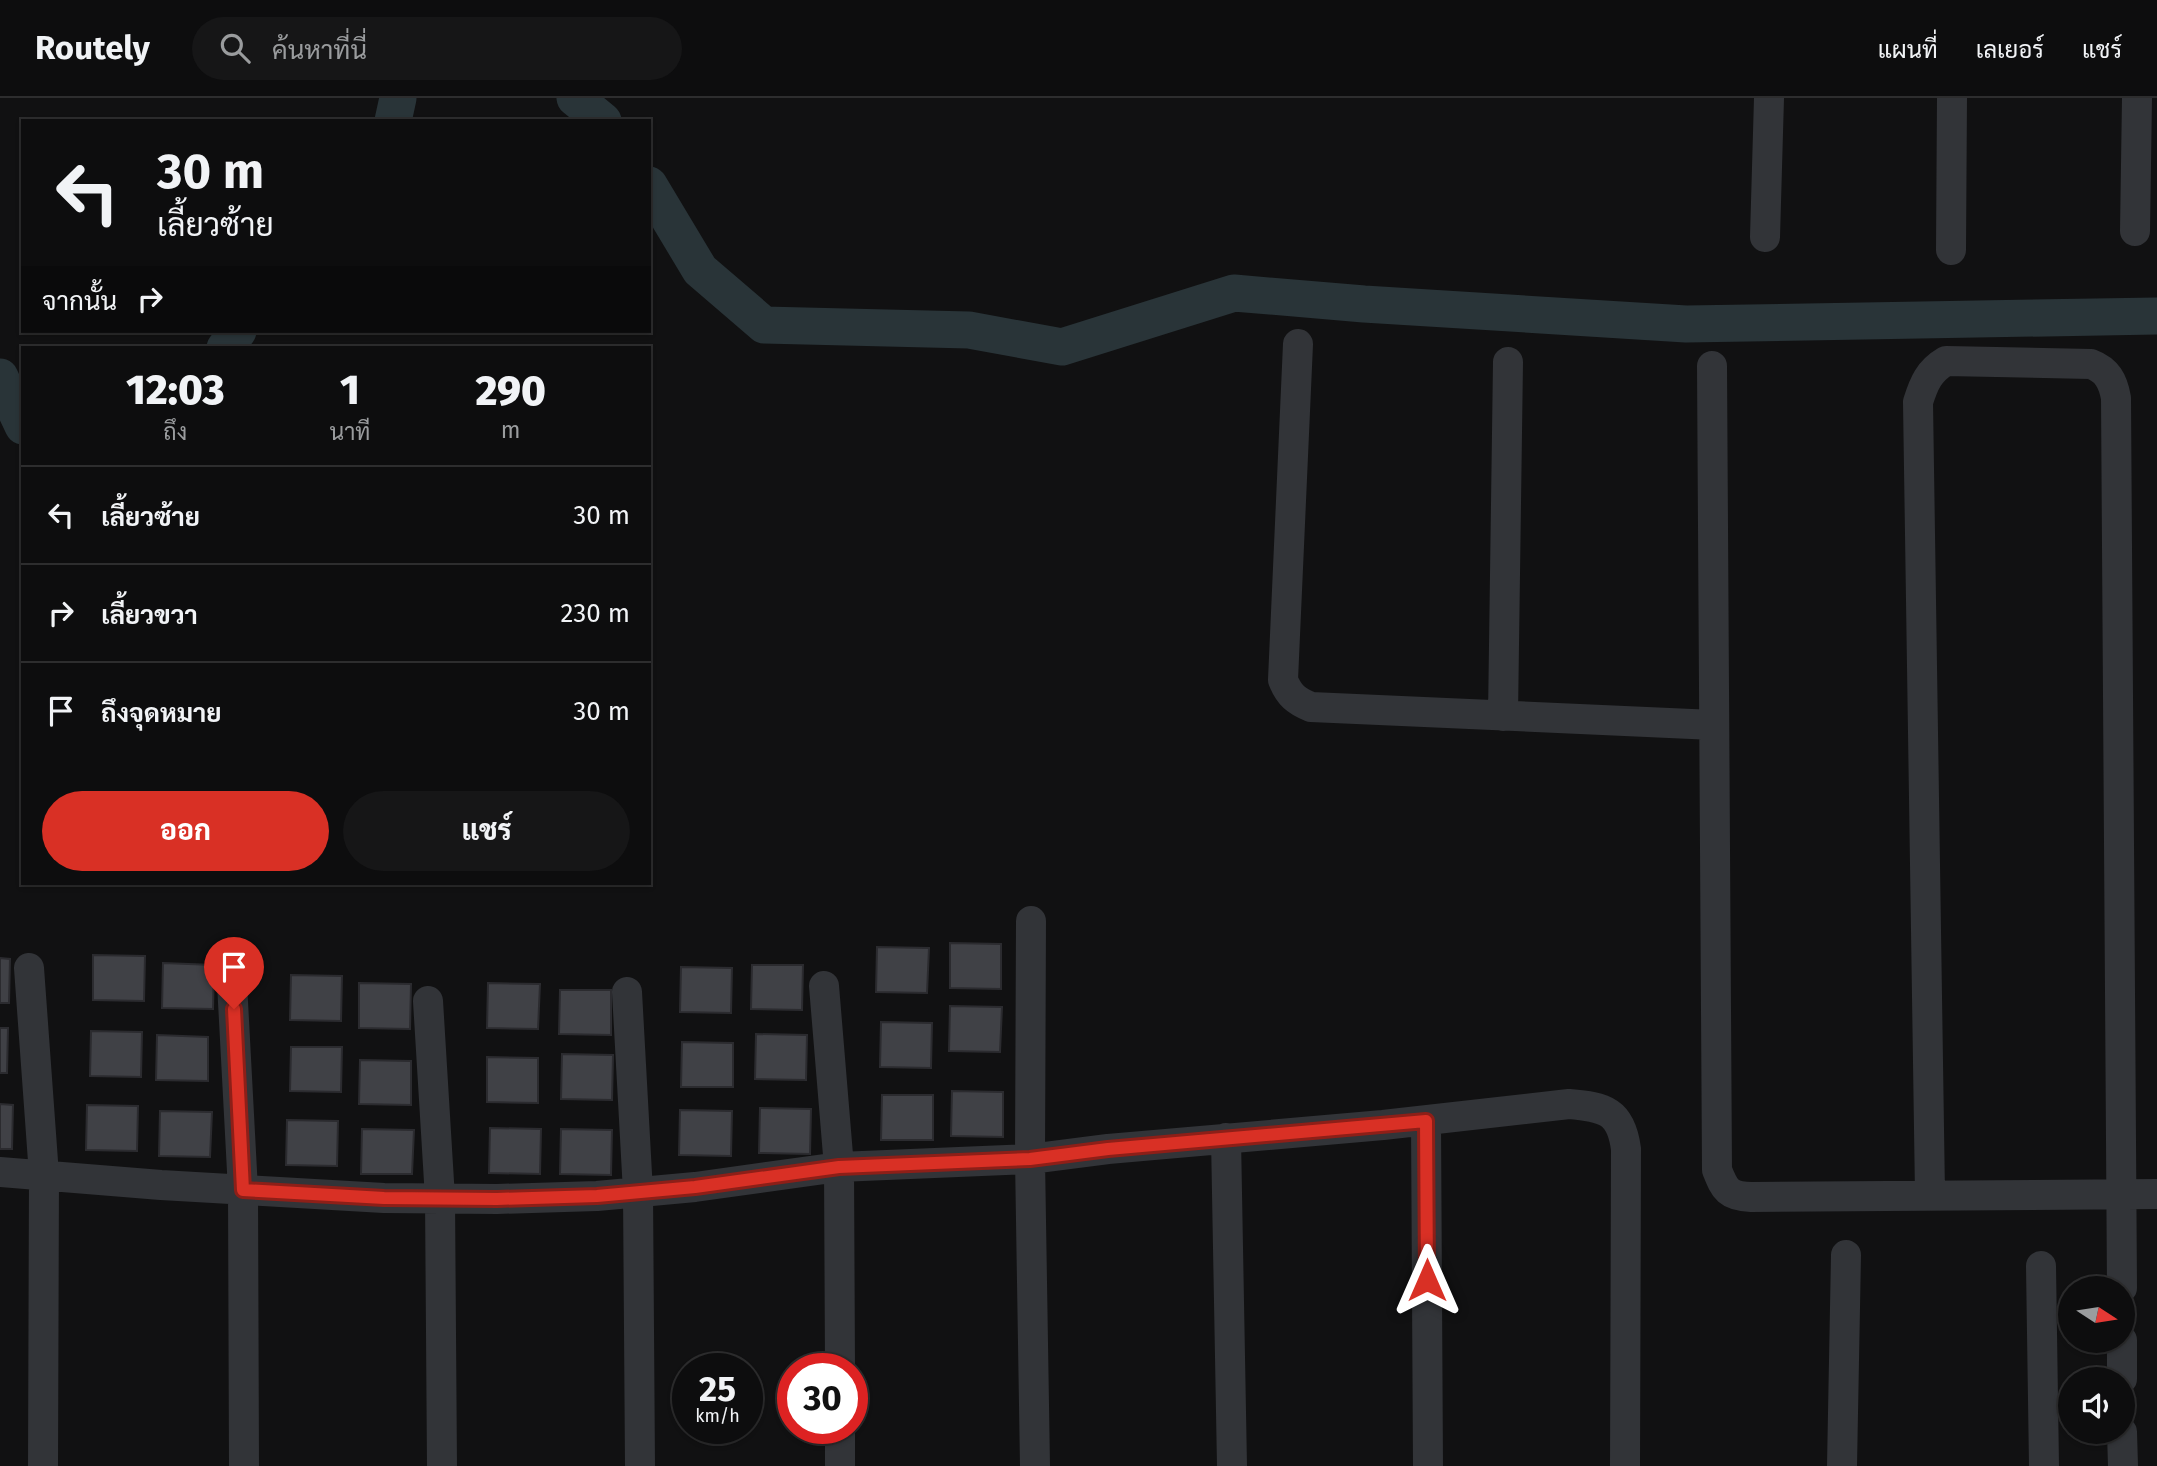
<!DOCTYPE html>
<html lang="th">
<meta charset="utf-8">
<style>
:root{--surface:#0d0d0e;--page:#161617;--text:#f1f3f6;--muted:#9a9c9e;--line:#2d2d2e;--accent:#d93025}
body{margin:0;font-family:"Fira Sans",Sarabun,sans-serif;background:var(--page);color:var(--text);height:100vh;display:flex;flex-direction:column;font-size:26px;white-space:nowrap}
*{box-sizing:border-box;margin:0}
p{font-size:23px;color:var(--muted)}
.icon{flex:none;width:38px;height:38px;fill:none;stroke:currentColor;stroke-width:2;stroke-linecap:round;stroke-linejoin:round}
.map{position:relative;flex:1;overflow:hidden}
.panel{position:absolute;left:21px;top:248px;width:630px;height:539px;display:flex;flex-direction:column;background:var(--surface);border-radius:0px;box-shadow:0 2px 5px #0004,0 0 0 2px var(--line)}
.panel>*{flex:none}
.hud{position:absolute;left:21px;top:21px;width:630px;height:214px;border-radius:0px;box-shadow:0 2px 5px #0004,0 0 0 2px var(--line);background:#0d0d0e;color:var(--text);overflow:hidden}
.needle{width:46px;rotate:102deg}
.fabs{position:absolute;left:2058px;top:1178px;display:grid;gap:14px}
.fabs a{display:grid;place-items:center;width:77px;height:77px;border-radius:50%;background:var(--surface);box-shadow:0 2px 5px #0004,0 0 0 2px var(--line);font-size:35px}
.speed{position:absolute;left:672px;top:1255px;display:flex;gap:14px;font-size:35px;font-weight:700;text-align:center}
.speed>*{display:grid;place-content:center;width:91px;height:91px;border-radius:50%;background:var(--surface);box-shadow:0 2px 5px #0004,0 0 0 2px var(--line);line-height:1}
.speed small{font-size:18px;font-weight:400}
.speed .limit{border:10px solid #d22;background:#fff;color:#111}
.pin{position:absolute;display:grid;place-items:center;width:60px;height:60px;color:#fff;margin:-72px -30px;border-radius:50% 50% 50% 0;rotate:-45deg;box-shadow:0 0 7px #0007}
.pin .icon{rotate:45deg}
.me{position:absolute;width:77px;margin:-38px;rotate:0deg;stroke-linejoin:round;filter:drop-shadow(0 0 5px #0008)}
.turn{display:flex;align-items:center;gap:24px;height:147px;padding:0 21px;font-size:32px}
.turn .icon{width:91px;height:91px;stroke-width:2.5}
.turn b{display:block;font-size:49px;line-height:60px}
.then{display:flex;align-items:center;height:66px;padding:0 21px;background:#0003;gap:14px;font-size:26px}
.eta{display:flex;justify-content:space-evenly;align-items:center;height:119px;text-align:center}
.eta b{font-size:42px;font-weight:800;line-height:49px}
.button{display:flex;gap:14px;margin-top:auto;padding:14px 21px}
.button a{flex:1;height:80px;border-radius:42px;background:var(--accent);color:#fff;font-size:28px;font-weight:800;line-height:80px;text-align:center}
.button a+a{background:var(--page);color:var(--text)}
ul{padding:0;list-style:none}
li{display:flex;align-items:center;gap:21px;height:98px;padding:0 21px;border-top:2px solid var(--line)}
li div{flex:1}
li b{display:block;font-size:26px}
li em{font-style:normal}
header{display:flex;align-items:center;gap:42px;box-sizing:border-box;height:98px;padding:0 35px;background:var(--surface);border-bottom:2px solid var(--line)}
header strong{font-size:33px}
nav{display:flex;gap:38px;margin-inline-start:auto;font-size:24px}
.search{width:490px;height:63px;background:var(--page);display:flex;align-items:center;gap:18px;box-sizing:border-box;padding:0 24px;border-radius:38px;color:var(--muted);font-size:26px}
.map>svg:first-child{display:block}
.lines{fill:none;stroke-linecap:round;stroke-linejoin:round}
.canal{stroke:#293438;stroke-width:37}
.building{fill:#404146;stroke:#2b2b2f;stroke-width:2}
.minor{stroke:#323438;stroke-width:30}
.route-casing{stroke:#8d1f18;stroke-width:18}
.route{stroke:#d93025;stroke-width:12}
</style>
<header>
<strong>Routely</strong>
<div class="search"><svg class="icon" aria-label="search" viewBox="0 0 24 24"><circle cx="10" cy="10" r="6"/><path d="M15 15l6 6"/></svg>ค้นหาที่นี่</div>
<nav><a>แผนที่</a><a>เลเยอร์</a><a>แชร์</a></nav>
</header>
<div class="map">
<svg width="2157" height="1368" viewBox="0 0 2157 1368">
<rect width="100%" height="100%" fill="#111112"/>
<g class="lines">
<path class="canal" d="M 575,0 L 603,23
M 393,23 L 398,0
M 649,87 L 700,172 L 764,227 L 969,232 L 1062,249 L 1234,195 L 1364,206 L 1686,226 L 2157,218
M 225,250 L 238,233
M 0,279 L 23,328"/>
</g>
<path class="building" d="M 950,845 L 1001,846 L 1001,891 L 950,890 Z
M 877,849 L 929,850 L 927,895 L 876,894 Z
M 93,857 L 145,858 L 144,903 L 93,902 Z
M 0,860 L 10,861 L 9,905 L 0,905 Z
M 163,865 L 214,867 L 213,911 L 162,910 Z
M 752,867 L 803,867 L 802,912 L 751,911 Z
M 681,869 L 732,870 L 731,915 L 680,914 Z
M 291,877 L 342,878 L 341,923 L 290,922 Z
M 359,885 L 411,886 L 410,931 L 359,930 Z
M 488,885 L 540,886 L 538,931 L 487,930 Z
M 560,892 L 611,892 L 611,937 L 559,936 Z
M 950,908 L 1002,909 L 1000,954 L 949,953 Z
M 881,924 L 932,925 L 931,970 L 880,969 Z
M 0,930 L 8,930 L 7,975 L 0,975 Z
M 91,933 L 142,934 L 141,979 L 90,978 Z
M 756,936 L 807,937 L 806,982 L 755,981 Z
M 157,937 L 208,939 L 208,983 L 156,982 Z
M 682,944 L 733,945 L 733,989 L 681,989 Z
M 291,949 L 342,949 L 341,994 L 290,993 Z
M 562,956 L 613,957 L 612,1002 L 561,1001 Z
M 487,959 L 538,960 L 538,1005 L 487,1004 Z
M 360,962 L 411,963 L 411,1007 L 359,1006 Z
M 952,993 L 1003,994 L 1003,1039 L 951,1038 Z
M 882,997 L 933,997 L 933,1042 L 881,1042 Z
M 0,1006 L 13,1007 L 12,1051 L 0,1051 Z
M 87,1007 L 138,1008 L 137,1053 L 86,1052 Z
M 760,1010 L 811,1011 L 810,1056 L 759,1055 Z
M 680,1012 L 732,1013 L 731,1058 L 679,1057 Z
M 160,1013 L 212,1014 L 210,1059 L 159,1058 Z
M 287,1022 L 338,1023 L 337,1068 L 286,1067 Z
M 490,1030 L 541,1031 L 540,1076 L 489,1075 Z
M 362,1031 L 414,1032 L 412,1076 L 361,1076 Z
M 561,1031 L 612,1032 L 611,1077 L 560,1076 Z"/>
<g class="lines">
<path class="minor" d="M 2135,133 L 2137,0
M 1765,139 L 1769,0
M 1951,152 L 1952,0
M 1298,246 L 1283,582 C 1289,597 1296,603 1311,609 L 1714,627
M 1712,268 L 1717,1072 C 1725,1092 1728,1098 1751,1099 L 2157,1096
M 1503,618 L 1508,264
M 1031,823 L 1030,1061 L 1035,1368
M 29,870 L 44,1077 L 43,1368
M 232,885 L 243,1092 L 244,1368
M 824,888 L 839,1069 L 840,1270
M 627,894 L 638,1094 L 640,1368
M 428,903 L 440,1100 L 442,1368
M 1426,1023 L 1428,1368
M 1226,1040 L 1232,1368
M 0,1074 L 161,1087 L 384,1100 L 497,1101 L 597,1098 L 695,1089 L 839,1069 L 1030,1061 L 1108,1051 L 1383,1027 L 1569,1006 C 1605,1009 1621,1013 1626,1051 L 1625,1368
M 1930,1096 L 1918,304 C 1924,285 1929,273 1946,263 L 2091,266 C 2107,272 2113,283 2116,300 L 2122,1190
M 2041,1168 L 2044,1368
M 2122,1242 L 2122,1281
M 840,1330 L 840,1368
M 2122,1334 L 2123,1368
M 1842,1368 L 1846,1157"/>
</g>
<g class="lines">
<g class="route-casing">
<path id="route" d="M 234,911 L 243,1092 L 384,1100 L 497,1101 L 597,1098 L 695,1089 L 839,1069 L 1030,1061 L 1108,1051 L 1426,1023 L 1427,1182"/>
</g>
<use href="#route" class="route"/>
</g>
</svg>
<div class="fabs">
<a><svg class="needle" viewBox="-14 -14 28 28"><path d="M0-13l5 13h-10z" fill="#e53935"/><path d="M0 13l5-13h-10z" fill="#9a9c9e"/></svg></a>
<a><svg class="icon" aria-label="sound" viewBox="0 0 24 24"><path d="M4 9h4l5-4v14l-5-4H4zM17 9q2 3 0 6"/></svg></a>
</div>
<div class="speed"><div>25<small>km/h</small></div><div class="limit">30</div></div>
<div class="pin" style="left:234px;top:911px;background:#d93025"><svg class="icon" aria-label="arrive" viewBox="0 0 24 24"><path d="M6 21V4h12l-3 4 3 4H6"/></svg></div>
<svg class="me" style="left:1427px;top:1182px" viewBox="-20 -20 40 40"><path d="M0-17L14 15 0 8-14 15z" fill="#d93025" stroke="#fff" stroke-width="4"/></svg>
<div class="hud">
<div class="turn"><svg class="icon" aria-label="left" viewBox="0 0 24 24"><path d="M17 20v-9H6M10 6l-5 5 5 5"/></svg><div><b>30 m</b>เลี้ยวซ้าย</div></div>
<div class="then">จากนั้น<svg class="icon" aria-label="right" viewBox="0 0 24 24"><path d="M7 20v-9h11M14 6l5 5-5 5"/></svg></div>
</div>
<section class="panel">
<div class="eta">
<div><b>12:03</b><p>ถึง</p></div>
<div><b>1</b><p>นาที</p></div>
<div><b>290</b><p>m</p></div>
</div>
<ul>
<li><svg class="icon" aria-label="left" viewBox="0 0 24 24"><path d="M17 20v-9H6M10 6l-5 5 5 5"/></svg><div><b>เลี้ยวซ้าย</b></div><em>30 m</em></li>
<li><svg class="icon" aria-label="right" viewBox="0 0 24 24"><path d="M7 20v-9h11M14 6l5 5-5 5"/></svg><div><b>เลี้ยวขวา</b></div><em>230 m</em></li>
<li><svg class="icon" aria-label="arrive" viewBox="0 0 24 24"><path d="M6 21V4h12l-3 4 3 4H6"/></svg><div><b>ถึงจุดหมาย</b></div><em>30 m</em></li>
</ul>
<div class="button"><a>ออก</a><a>แชร์</a></div>
</section>
</div>
